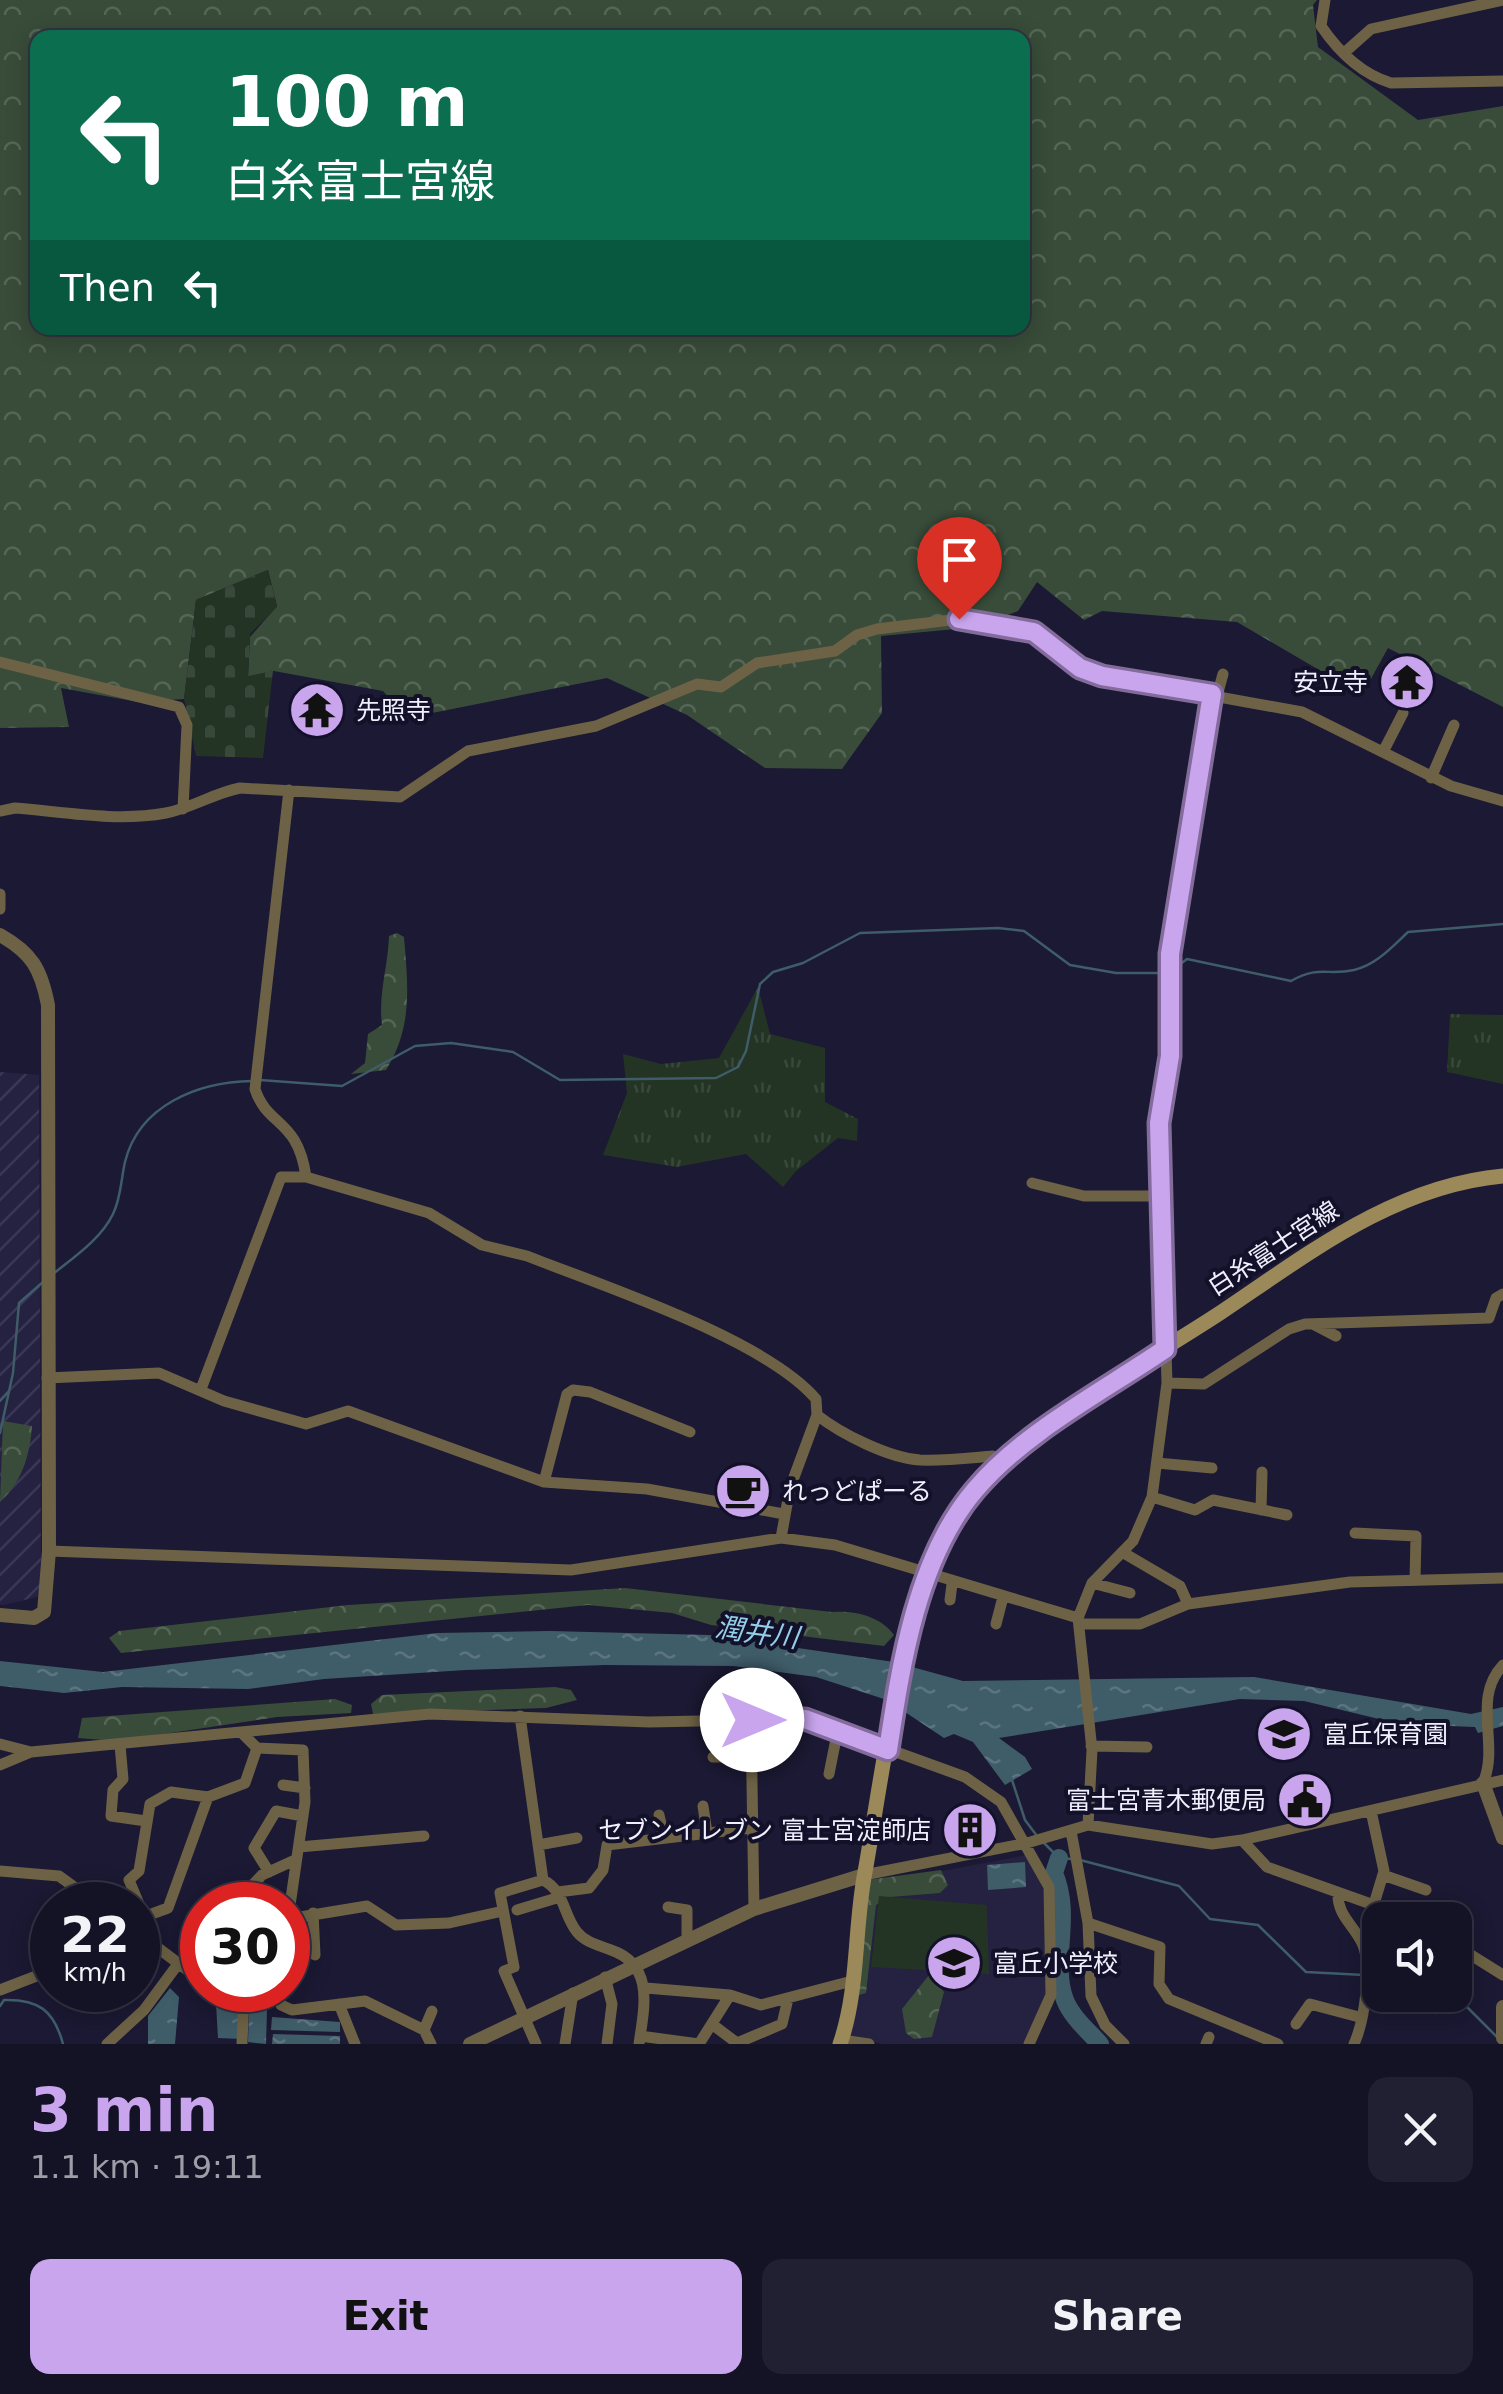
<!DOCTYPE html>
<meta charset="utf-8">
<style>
:root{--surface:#141326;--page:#212032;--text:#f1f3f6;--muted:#9d9ea7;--line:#333243;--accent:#c9a5ee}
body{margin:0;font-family:"DejaVu Sans","Noto Sans JP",sans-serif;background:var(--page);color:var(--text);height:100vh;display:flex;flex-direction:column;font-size:38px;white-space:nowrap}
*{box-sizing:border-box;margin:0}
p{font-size:32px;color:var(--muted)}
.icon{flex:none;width:55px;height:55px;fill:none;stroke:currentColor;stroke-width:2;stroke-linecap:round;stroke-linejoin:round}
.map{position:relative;height:2044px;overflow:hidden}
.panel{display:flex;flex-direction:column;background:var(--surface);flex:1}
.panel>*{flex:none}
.top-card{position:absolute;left:30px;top:30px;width:1000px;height:305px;border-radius:20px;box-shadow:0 5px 25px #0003,0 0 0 2px var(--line);background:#0b6e4f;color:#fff;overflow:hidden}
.fabs{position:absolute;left:1362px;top:1902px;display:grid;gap:20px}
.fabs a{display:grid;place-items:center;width:110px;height:110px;border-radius:20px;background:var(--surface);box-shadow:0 5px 25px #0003,0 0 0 2px var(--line);font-size:50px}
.speed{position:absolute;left:30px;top:1882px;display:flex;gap:20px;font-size:50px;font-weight:700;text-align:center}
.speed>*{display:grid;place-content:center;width:130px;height:130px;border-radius:50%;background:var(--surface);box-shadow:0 5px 25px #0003,0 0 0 2px var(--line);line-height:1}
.speed small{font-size:25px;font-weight:400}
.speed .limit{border:15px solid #d22;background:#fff;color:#111}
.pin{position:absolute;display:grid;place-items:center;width:85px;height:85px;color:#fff;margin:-102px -42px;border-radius:50% 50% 50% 0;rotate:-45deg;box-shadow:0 0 10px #0007}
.pin .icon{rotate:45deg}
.me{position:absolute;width:110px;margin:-55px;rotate:90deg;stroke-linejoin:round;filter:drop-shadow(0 0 8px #0008)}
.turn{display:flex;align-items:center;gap:35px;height:210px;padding:0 30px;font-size:45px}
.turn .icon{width:130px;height:130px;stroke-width:2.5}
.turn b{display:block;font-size:70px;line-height:85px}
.then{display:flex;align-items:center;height:95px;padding:0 30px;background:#0003;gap:20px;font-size:38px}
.round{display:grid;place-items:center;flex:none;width:105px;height:105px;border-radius:20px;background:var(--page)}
.summary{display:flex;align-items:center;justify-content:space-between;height:170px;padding:0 30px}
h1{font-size:60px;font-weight:700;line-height:75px;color:var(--accent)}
.action{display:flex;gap:20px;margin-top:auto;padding:20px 30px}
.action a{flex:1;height:115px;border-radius:20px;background:var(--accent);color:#111;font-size:40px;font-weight:700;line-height:115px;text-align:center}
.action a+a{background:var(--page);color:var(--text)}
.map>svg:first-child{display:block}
.built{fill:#242141}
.industrial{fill:url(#industrial-furrows)}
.grass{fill:url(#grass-tufts)}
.forest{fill:url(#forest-crowns);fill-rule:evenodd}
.cemetery{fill:url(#cemetery-stones)}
.pitch{fill:#233424}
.water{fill:url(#water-ripples)}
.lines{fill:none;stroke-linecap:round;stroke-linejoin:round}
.stream{stroke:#3f5c69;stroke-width:2.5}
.river{stroke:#3f5c69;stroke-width:18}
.minor{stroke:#6d6245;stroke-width:11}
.tertiary{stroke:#6d6245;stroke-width:14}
.secondary{stroke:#9b895a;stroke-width:15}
.route-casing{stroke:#836b9b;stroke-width:25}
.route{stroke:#c9a5ee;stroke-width:18}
.labels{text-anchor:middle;stroke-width:8;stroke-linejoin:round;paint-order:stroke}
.poi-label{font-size:25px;fill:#efeffd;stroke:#131029;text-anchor:start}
.street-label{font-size:25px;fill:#efeffd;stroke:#131029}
.water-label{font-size:28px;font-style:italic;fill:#93cde8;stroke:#131029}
</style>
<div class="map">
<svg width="1503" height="2044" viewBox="0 0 1503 2044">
<defs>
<pattern id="industrial-furrows" width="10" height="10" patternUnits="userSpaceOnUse" patternTransform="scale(2.5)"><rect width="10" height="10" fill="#242141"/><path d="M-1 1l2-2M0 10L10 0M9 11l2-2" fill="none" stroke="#393754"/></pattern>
<pattern id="grass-tufts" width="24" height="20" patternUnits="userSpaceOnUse" patternTransform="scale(2.5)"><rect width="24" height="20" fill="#233424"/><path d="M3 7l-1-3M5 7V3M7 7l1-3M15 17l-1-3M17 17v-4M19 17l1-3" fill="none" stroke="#38483a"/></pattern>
<pattern id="forest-crowns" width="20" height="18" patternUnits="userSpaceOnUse" patternTransform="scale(2.5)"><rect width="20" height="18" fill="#384c39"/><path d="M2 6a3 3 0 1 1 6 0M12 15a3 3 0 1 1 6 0" fill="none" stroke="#556657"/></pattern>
<pattern id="cemetery-stones" width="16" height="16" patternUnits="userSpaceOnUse" patternTransform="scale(2.5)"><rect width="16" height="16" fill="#233424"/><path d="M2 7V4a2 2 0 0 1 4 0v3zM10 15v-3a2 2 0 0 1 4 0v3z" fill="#38483a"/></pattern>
<pattern id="water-ripples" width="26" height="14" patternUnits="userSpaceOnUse" patternTransform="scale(2.5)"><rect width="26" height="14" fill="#3f5c69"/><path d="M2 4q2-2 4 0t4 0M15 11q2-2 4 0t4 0" fill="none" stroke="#5b747f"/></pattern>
</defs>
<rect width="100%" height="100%" fill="#1b1933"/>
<path class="built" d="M 1027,1855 L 1044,1890 L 1048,1994 L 1024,2044 L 882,2044 L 849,2036 L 872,1884 Z"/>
<path class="industrial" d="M 0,1072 L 39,1075 L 41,1596 L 4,1605 L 0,1605 Z"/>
<path class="grass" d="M 758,987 L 770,1034 L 825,1048 L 825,1102 L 858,1119 L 857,1141 L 838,1138 L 796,1171 L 783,1187 L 746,1154 L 677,1167 L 603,1155 L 627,1093 L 623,1054 L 661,1064 L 719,1058 Z
M 1450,1014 L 1503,1015 L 1503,1084 L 1447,1072 Z"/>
<path class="forest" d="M 0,0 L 1317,0 L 1313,5 L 1318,47 L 1418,120 L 1503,106 L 1503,707 L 1388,648 L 1362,695 L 1237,622 L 1102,611 L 1084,620 L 1037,582 L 1018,611 L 977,627 L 881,636 L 882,713 L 842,769 L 765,768 L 687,715 L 607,678 L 407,718 L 383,691 L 274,671 L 248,677 L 250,637 L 277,606 L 268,570 L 196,600 L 184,699 L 138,702 L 61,688 L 69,727 L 0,728 ZM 38,38 L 1022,38 L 1022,328 L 38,328 Z
M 397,933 L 404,937 C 408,986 413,1027 386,1070 L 351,1074 L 365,1063 L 368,1034 L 382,1025 C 378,994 388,967 389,936 Z
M 3,1421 L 32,1426 C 30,1455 22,1482 0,1502 Z
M 625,1588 L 832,1612 C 854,1610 881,1616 894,1635 L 884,1646 L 711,1625 L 672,1613 L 588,1605 L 121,1653 L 109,1638 L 119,1631 L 348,1605 Z
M 555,1687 L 571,1690 L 577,1700 L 546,1708 L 373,1714 L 371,1704 L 382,1695 Z
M 335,1699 L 352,1705 L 351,1713 L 277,1717 L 117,1741 L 78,1738 L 82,1718 Z
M 941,1870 L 948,1885 L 940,1893 L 890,1897 L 876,1905 L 866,1993 L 859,1995 L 867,1880 Z
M 929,1975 L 944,1992 L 932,2037 L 914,2039 L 906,2033 L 902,2009 Z"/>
<path class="cemetery" d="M 268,570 L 277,607 L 250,634 L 248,676 L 273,671 L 263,758 L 196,756 L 184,699 L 196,600 Z"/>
<path class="pitch" d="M 879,1896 L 987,1905 L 989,1974 L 871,1967 Z"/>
<path class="water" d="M 550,1631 L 709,1635 L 894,1662 L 963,1681 L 1254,1677 L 1471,1714 L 1503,1707 L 1503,1726 L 1478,1733 L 1475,1727 L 1400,1724 L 1304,1701 L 1240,1699 L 999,1738 L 1025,1757 L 1032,1769 L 1005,1785 L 973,1742 L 954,1734 L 944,1738 L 887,1700 L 816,1677 L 733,1666 L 605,1665 L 466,1670 L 324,1679 L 248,1689 L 122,1687 L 64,1693 L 0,1686 L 0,1661 L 103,1672 L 437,1633 Z
M 1025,1862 L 1026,1887 L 988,1890 L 987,1865 Z
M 170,1988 L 179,1997 L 175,2044 L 148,2044 L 148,2016 Z
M 222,1996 L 241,1996 L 241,2039 L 218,2038 L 216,2003 Z
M 249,2009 L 267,2009 L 266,2044 L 248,2042 Z
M 272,2017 L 340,2022 L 340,2032 L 271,2030 Z
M 273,2034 L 340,2036 L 340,2044 L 272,2044 Z"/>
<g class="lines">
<path class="stream" d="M 1174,969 L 1187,959 L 1291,981 C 1319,965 1327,976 1354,970 C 1376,965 1392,947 1408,932 L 1503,924
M 260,1080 L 342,1086 L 415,1046 L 451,1043 L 513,1052 L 560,1080 L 716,1078 L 738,1067 L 746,1051 L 760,984 L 773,972 L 803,963 L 860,933 L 998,928 L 1024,931 L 1070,965 L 1116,973 L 1167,973
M 53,1274 C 74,1257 101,1239 113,1214 C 121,1198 121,1179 125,1162 C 139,1105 198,1082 252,1081
M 0,1401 L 9,1391
M 0,1433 L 13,1373 L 19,1303 L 43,1282
M 1012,1780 L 1025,1820 L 1037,1836
M 1042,1841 L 1059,1858 L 1072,1859
M 1080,1860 L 1179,1886 L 1210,1919 L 1258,1925 L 1306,1972 L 1364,1975
M 1372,1976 L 1380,1978
M 1402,1995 L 1435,2013 L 1462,2002 L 1497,2037
M 0,2006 L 4,2000 C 38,1999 54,2010 63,2044"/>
<path class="river" d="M 1059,1858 L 1054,1873 C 1073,1917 1050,1961 1065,2000 C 1071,2016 1088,2031 1100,2044"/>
<path class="minor" d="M 1325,0 L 1321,26 C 1338,51 1362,74 1391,83 L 1503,81
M 1344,53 L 1371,29 L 1503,0
M 0,662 L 179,707 L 187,725 L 183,809
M 1217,696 L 1223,674
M 1384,750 L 1403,713
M 1431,778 L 1454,725
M 289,790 L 255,1089 C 267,1127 298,1118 306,1177
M 0,811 L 15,808 C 65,812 116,822 166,813 C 192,808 214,793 240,788 L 400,797 L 468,751 L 596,726 L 697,684 L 721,687 L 757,663 L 835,651 L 857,635 L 877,629 L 959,619 L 1034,632 L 1080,668 L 1103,676 L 1302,712 L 1451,786 L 1503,801
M 0,894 L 0,909
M 1032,1183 L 1084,1196 L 1163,1196
M 1313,1324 L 1336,1336
M 47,1378 L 159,1373 L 224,1401 L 306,1424 L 348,1411 L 544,1482 L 647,1489 L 784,1514
M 1167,1383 L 1204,1384 L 1289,1329 L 1305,1324 L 1489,1318 L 1496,1298 L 1503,1294
M 201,1389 L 281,1177 L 306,1177 L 429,1213 L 482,1245 L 527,1256 C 603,1286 765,1339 816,1399 L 817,1415 C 841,1434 889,1458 920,1460 C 944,1461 969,1458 993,1456 L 1001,1464
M 1157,1463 L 1212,1468
M 544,1482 L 567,1394 L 573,1390 L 590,1392 L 690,1432
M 1152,1497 L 1195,1510 L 1213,1500 L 1287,1515
M 1261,1510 L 1262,1472
M 1355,1533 L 1416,1536 L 1415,1580
M 781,1538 L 790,1488 L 817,1415
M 49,1551 L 571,1570 L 781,1538 L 835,1545 L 1078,1618
M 1122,1552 L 1180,1586 L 1188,1604
M 1092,1583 L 1130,1593
M 950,1600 L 952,1584
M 996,1624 L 1003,1597
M 1082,1624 L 1140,1624 L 1188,1604 L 1350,1582 L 1503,1578
M 520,1716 L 543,1880 C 565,1891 563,1915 577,1932 C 585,1942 598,1945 611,1950 C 655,1965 644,2008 639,2044
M 751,1719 L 754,1909
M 0,1744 L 31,1752 L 430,1714 L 649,1722 L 805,1719 L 965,1777 L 1001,1802 L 1049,1887 L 1051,1995 L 1029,2044
M 120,1745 L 123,1779 L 113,1790 L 111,1816 L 146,1821
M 1091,1746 L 1147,1747
M 257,1748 L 303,1750 L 305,1802 L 288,1919
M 713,1757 L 751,1757
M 0,1765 L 31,1752
M 829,1774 L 838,1729
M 1483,1783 C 1500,1745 1471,1699 1503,1665
M 283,1785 L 305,1788
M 703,1806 L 707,1833
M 1371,1811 L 1384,1871 L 1374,1904
M 659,1815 L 664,1838
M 1088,1825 L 1092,1750 L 1078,1618 L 1092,1583 L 1133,1541 L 1152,1497 L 1167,1383 L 1159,1123 L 1170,1056 L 1169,954 L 1212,694
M 1071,1831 L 1088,1923 L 1091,1996 L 1105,2025 L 1124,2044
M 1242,1840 L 1267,1867 L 1416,1920
M 538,1845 L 577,1838
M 299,1847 L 424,1836
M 0,1871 L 59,1876 L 99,1905
M 269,1872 L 254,1848 L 276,1811 L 303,1816
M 864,1875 L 1027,1843 L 1088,1825 L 1212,1844 L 1242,1840 L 1503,1780
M 1383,1875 L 1426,1890
M 558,1892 L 589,1888 L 603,1870 L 607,1845 L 751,1828
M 1338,1893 C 1337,1915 1353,1924 1362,1943 C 1373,1965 1364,2022 1354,2044
M 234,1905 L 262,1875 L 295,1860
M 668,1907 L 687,1910 L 687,1939
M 517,1910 L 560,1897
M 313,1913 L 315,1955
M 144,1916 L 129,1880 L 139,1871 L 150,1804 L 171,1792 L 208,1797 L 245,1783 L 257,1748 L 243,1734
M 138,1919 L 168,1908 L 208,1797
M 288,1919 L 367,1906 L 396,1925 L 449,1923 L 503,1911
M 1088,1923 L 1160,1947 L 1159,1984 L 1169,1999 L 1278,2044
M 138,1933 L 202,1981
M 1455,1945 L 1503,1975
M 605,1977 L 612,2004 L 607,2044
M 646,1988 L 730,1995 L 761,2005 L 852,1981
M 0,1990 L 52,1970
M 215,1990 L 244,1993
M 276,1990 L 281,2005 L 292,2010 L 365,2001 L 424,2030 L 431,2044
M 339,2004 L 355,2044
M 1296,2024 L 1310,2004 L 1359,2017
M 713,2025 L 737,2043 L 782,2024 L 788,1999
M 424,2030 L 432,2011
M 640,2036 L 699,2044 L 730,1995
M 842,2040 L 869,2044
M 107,2044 L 144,2010 L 178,1964
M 242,2044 L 244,1993 L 277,1998
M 536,2044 L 504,1971 L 514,1967 L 500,1893 L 543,1880
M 565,2044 L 573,1993
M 1206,2044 L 1209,2037"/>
<path class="tertiary" d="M 0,935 C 32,953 41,969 48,1005 L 49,1551 L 44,1612 L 34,1618 L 0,1615
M 1483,1783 L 1503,1838
M 1503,2007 L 1503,2038
M 470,2044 L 754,1909 L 864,1875"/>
<path class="secondary" d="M 840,2044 C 859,1990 854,1928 865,1872 C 884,1766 906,1570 975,1490 C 1030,1426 1148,1360 1220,1313 C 1308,1254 1394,1186 1503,1176"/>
</g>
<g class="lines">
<g class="route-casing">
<path id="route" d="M 752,1720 L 805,1719 L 888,1750 C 901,1664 917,1558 975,1490 C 1024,1432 1102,1392 1165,1349 L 1159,1123 L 1170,1056 L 1170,954 L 1212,694 L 1102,676 L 1080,668 L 1034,632 L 959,619"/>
</g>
<use href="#route" class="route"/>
</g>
<defs>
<g id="temple-disc" transform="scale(2.875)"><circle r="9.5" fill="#c9a5ee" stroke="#131029"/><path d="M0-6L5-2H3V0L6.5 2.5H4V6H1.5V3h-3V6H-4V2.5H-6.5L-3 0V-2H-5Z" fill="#111"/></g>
<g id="cafe-disc" transform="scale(2.875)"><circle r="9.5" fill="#c9a5ee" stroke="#131029"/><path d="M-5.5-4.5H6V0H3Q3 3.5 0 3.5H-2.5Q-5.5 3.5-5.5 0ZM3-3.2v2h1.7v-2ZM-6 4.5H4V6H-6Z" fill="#111"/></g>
<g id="school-disc" transform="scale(2.875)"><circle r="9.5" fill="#c9a5ee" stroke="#131029"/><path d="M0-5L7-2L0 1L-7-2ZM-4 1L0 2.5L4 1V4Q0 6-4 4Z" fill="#111"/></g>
<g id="civic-disc" transform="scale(2.875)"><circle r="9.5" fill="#c9a5ee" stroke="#131029"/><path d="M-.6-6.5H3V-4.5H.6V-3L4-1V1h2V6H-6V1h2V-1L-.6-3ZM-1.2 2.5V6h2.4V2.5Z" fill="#111"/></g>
<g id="building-disc" transform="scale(2.875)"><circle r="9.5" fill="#c9a5ee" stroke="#131029"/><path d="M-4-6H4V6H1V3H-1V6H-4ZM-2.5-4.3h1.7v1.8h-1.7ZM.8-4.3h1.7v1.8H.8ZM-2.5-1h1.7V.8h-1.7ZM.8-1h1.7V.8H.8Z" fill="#111"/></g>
</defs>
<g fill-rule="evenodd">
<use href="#temple-disc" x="1407" y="682"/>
<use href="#temple-disc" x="317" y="710"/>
<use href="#cafe-disc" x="743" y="1491"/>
<use href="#school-disc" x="1284" y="1734"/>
<use href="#civic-disc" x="1305" y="1800"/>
<use href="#building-disc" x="970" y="1830"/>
<use href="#school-disc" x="954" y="1963"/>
</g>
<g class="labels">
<g class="poi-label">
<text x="1368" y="691" text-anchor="end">安立寺</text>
<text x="356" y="719">先照寺</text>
<text x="782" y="1500">れっどぱーる</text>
<text x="1323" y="1743">富丘保育園</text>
<text x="1266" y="1809" text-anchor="end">富士宮青木郵便局</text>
<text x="931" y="1839" text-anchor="end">セブンイレブン 富士宮淀師店</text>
<text x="993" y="1972">富丘小学校</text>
</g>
<g class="street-label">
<text transform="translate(1273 1248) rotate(-33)" y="9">白糸富士宮線</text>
</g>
<g class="water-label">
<text transform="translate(757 1632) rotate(8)" y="10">潤井川</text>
</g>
</g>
</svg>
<div class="fabs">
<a><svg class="icon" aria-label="sound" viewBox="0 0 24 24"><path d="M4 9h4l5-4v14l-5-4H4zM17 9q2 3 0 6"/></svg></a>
</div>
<div class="speed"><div>22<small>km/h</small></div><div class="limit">30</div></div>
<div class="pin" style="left:959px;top:619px;background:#d93025"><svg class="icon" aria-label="arrive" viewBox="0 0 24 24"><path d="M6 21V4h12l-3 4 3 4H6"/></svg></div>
<svg class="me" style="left:752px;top:1720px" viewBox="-20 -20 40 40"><circle r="19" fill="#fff"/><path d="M0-13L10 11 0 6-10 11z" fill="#c9a5ee"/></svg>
<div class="top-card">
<div class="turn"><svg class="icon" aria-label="left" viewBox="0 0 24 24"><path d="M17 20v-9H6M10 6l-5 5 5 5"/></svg><div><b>100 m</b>白糸富士宮線</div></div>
<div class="then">Then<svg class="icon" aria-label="left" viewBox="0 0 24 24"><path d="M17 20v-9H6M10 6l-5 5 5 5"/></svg></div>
</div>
</div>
<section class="panel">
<div class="summary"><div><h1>3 min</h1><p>1.1 km · 19:11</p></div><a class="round"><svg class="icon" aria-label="close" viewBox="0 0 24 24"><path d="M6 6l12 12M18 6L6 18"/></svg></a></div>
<div class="action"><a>Exit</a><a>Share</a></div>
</section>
